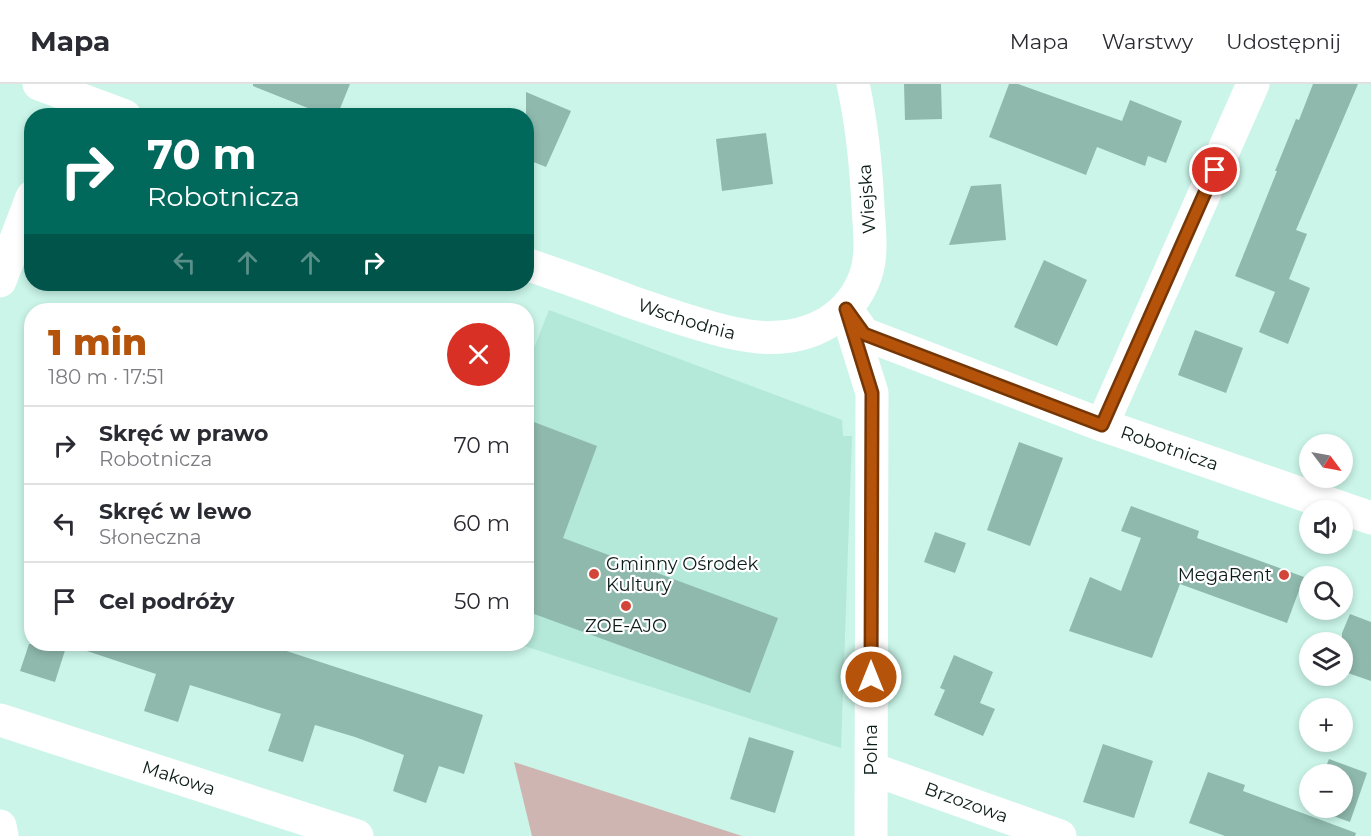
<!DOCTYPE html>
<html lang="pl">
<meta charset="utf-8">
<style>
:root{--surface:#fff;--page:#f2f2f3;--text:#2b2b33;--muted:#7c7c81;--line:#e1e1e2;--accent:#b45309}
body{margin:0;font-family:Montserrat,sans-serif;background:var(--page);color:var(--text);height:100vh;display:flex;flex-direction:column;font-size:22px;white-space:nowrap}
*{box-sizing:border-box;margin:0}
p{font-size:20px;color:var(--muted)}
.icon{flex:none;width:33px;height:33px;fill:none;stroke:currentColor;stroke-width:2;stroke-linecap:round;stroke-linejoin:round}
.map{position:relative;flex:1;overflow:hidden}
.sheet{position:absolute;left:24px;top:219px;width:510px;height:348px;display:flex;flex-direction:column;background:var(--surface);border-radius:24px;box-shadow:0 3px 9px #0003}
.sheet>*{flex:none}
.guide{position:absolute;left:24px;top:24px;width:510px;height:183px;border-radius:24px;box-shadow:0 3px 9px #0003;background:#00695c;color:#fff;overflow:hidden}
.needle{width:39px;rotate:122deg}
.fabs{position:absolute;left:1299px;top:350px;display:grid;gap:12px}
.fabs a{display:grid;place-items:center;width:54px;height:54px;border-radius:50%;background:var(--surface);box-shadow:0 3px 9px #0003;font-size:30px}
.pin{position:absolute;display:grid;place-items:center;width:51px;height:51px;color:#fff;margin:-26px;border:3px solid #fff;border-radius:50%;box-shadow:0 2px 6px #0007}
.me{position:absolute;width:66px;margin:-33px;rotate:0deg;stroke-linejoin:round;filter:drop-shadow(0 0 4px #0008)}
.turn{display:flex;align-items:center;gap:21px;height:126px;padding:0 24px;font-size:27px}
.turn .icon{width:78px;height:78px;stroke-width:2.5}
.turn b{display:block;font-size:42px;line-height:51px}
.lanes{display:flex;align-items:center;height:57px;padding:0 24px;background:#0003;justify-content:center;gap:30px;direction:ltr}
.lanes .off{opacity:.35}
.round{display:grid;place-items:center;flex:none;width:63px;height:63px;border-radius:32px;background:var(--page)}
.headline{display:flex;align-items:center;justify-content:space-between;height:102px;padding:0 24px}
h1{font-size:36px;font-weight:800;line-height:45px;color:var(--accent)}
ul{padding:0;list-style:none}
li{display:flex;align-items:center;gap:18px;height:78px;padding:0 24px;border-top:2px solid var(--line)}
li div{flex:1}
li b{display:block;font-size:22px}
li em{font-style:normal}
header{display:flex;align-items:center;gap:36px;box-sizing:border-box;height:84px;padding:0 30px;background:var(--surface);border-bottom:2px solid var(--line)}
header strong{font-size:28px}
nav{display:flex;gap:33px;margin-inline-start:auto;font-size:21px}
.map>svg:first-child{display:block}
.built{fill:#b4e8d9}
.green{fill:#cfb5b1}
.building{fill:#8fb9ad}
.lines{fill:none;stroke-linecap:round;stroke-linejoin:round}
.minor{stroke:#fff;stroke-width:33}
.route-casing{stroke:#753606;stroke-width:15}
.route{stroke:#b45309;stroke-width:10}
.poi-dot{fill:#d24539;stroke:#fff;stroke-width:2}
.labels{text-anchor:middle;stroke-width:4.5;stroke-linejoin:round;paint-order:stroke}
.street-label{font-size:18px;fill:#0c1c18;stroke:#fff}
.poi-label{font-size:18px;fill:#0c1c18;stroke:#fff;text-anchor:start}
</style>
<header>
<strong>Mapa</strong>
<nav><a>Mapa</a><a>Warstwy</a><a>Udostępnij</a></nav>
</header>
<div class="map">
<svg width="1371" height="752" viewBox="0 0 1371 752">
<rect width="100%" height="100%" fill="#caf5e8"/>
<path class="built" d="M 549,226 L 842,336 L 843,352 L 852,352 L 841,664 L 518,560 L 526,560 L 527,282 Z"/>
<path class="green" d="M 514,678 L 742,752 L 532,752 Z"/>
<path class="building" d="M 253,0 L 350,0 L 337,32 L 328,32 L 253,2 Z
M 904,0 L 941,0 L 942,35 L 905,36 Z
M 1009,0 L 1018,0 L 1122,37 L 1130,16 L 1182,37 L 1166,79 L 1148,72 L 1145,82 L 1097,63 L 1086,91 L 989,53 Z
M 1313,0 L 1358,0 L 1296,146 L 1307,150 L 1289,195 L 1310,204 L 1288,260 L 1259,248 L 1275,208 L 1235,192 L 1277,87 L 1275,87 L 1296,35 L 1299,36 Z
M 526,8 L 571,27 L 546,83 L 526,75 Z
M 766,49 L 773,100 L 722,107 L 716,55 Z
M 1001,100 L 1006,156 L 949,161 L 971,102 Z
M 1044,176 L 1087,196 L 1057,262 L 1014,243 Z
M 1195,246 L 1243,264 L 1226,309 L 1178,291 Z
M 526,335 L 597,362 L 563,454 L 778,534 L 750,609 L 526,527 Z
M 1019,358 L 1063,374 L 1030,462 L 987,446 Z
M 1131,422 L 1199,447 L 1197,454 L 1304,493 L 1287,539 L 1180,500 L 1152,574 L 1069,547 L 1090,493 L 1121,507 L 1141,454 L 1121,447 Z
M 935,448 L 966,459 L 955,489 L 924,478 Z
M 1350,530 L 1371,538 L 1371,597 L 1342,587 L 1342,549 Z
M 29,560 L 67,560 L 55,598 L 20,587 Z
M 82,560 L 265,560 L 483,631 L 464,690 L 439,682 L 426,719 L 393,707 L 404,671 L 355,653 L 315,641 L 303,678 L 268,667 L 281,630 L 190,601 L 178,638 L 144,627 L 156,590 L 81,565 Z
M 954,571 L 993,588 L 980,619 L 995,625 L 983,652 L 934,631 L 945,606 L 940,604 Z
M 749,653 L 794,667 L 775,729 L 730,715 Z
M 1103,660 L 1153,677 L 1134,734 L 1083,718 Z
M 1329,675 L 1367,689 L 1350,738 L 1311,724 L 1342,723 L 1342,690 L 1323,690 Z
M 1208,688 L 1245,701 L 1243,707 L 1356,749 L 1355,752 L 1225,752 L 1189,739 Z"/>
<g class="lines">
<g class="minor">
<path d="M 39,0 L 125,32"/>
<path id="s1" d="M 526,180 C 561,192 595,204 629,217 C 652,225 675,233 699,240 C 741,253 786,263 827,239 C 845,228 859,211 866,190 C 873,168 869,145 868,122 C 866,82 862,40 853,0"/>
<path d="M 0,197 L 32,113"/>
<path id="s2" d="M 846,225 L 864,250 L 1102,341 L 1371,434"/>
<path d="M 848,232 L 872,309 L 871,752"/>
<path d="M 1102,341 L 1253,0"/>
<path id="s3" d="M 0,636 L 357,752"/>
<path id="s4" d="M 872,685 L 1060,752"/>
<path d="M 0,742 L 2,752"/>
</g>
</g>
<g class="lines">
<g class="route-casing">
<path id="route" d="M 871,593 L 872,309 L 846,225 L 864,250 L 1102,341 L 1215,86"/>
</g>
<use href="#route" class="route"/>
</g>
<g class="poi-dot">
<circle cx="594" cy="490" r="6"/>
<circle cx="1284" cy="491" r="6"/>
<circle cx="626" cy="522" r="6"/>
</g>
<g class="labels">
<g class="street-label">
<text transform="translate(867 115) rotate(-94)" y="6">Wiejska</text>
<text dy="6" stroke="none"><textPath href="#s1" startOffset="170">Wschodnia</textPath></text>
<text dy="6" stroke="none"><textPath href="#s2" startOffset="357">Robotnicza</textPath></text>
<text transform="translate(871 666) rotate(-90)" y="6">Polna</text>
<text dy="6" stroke="none"><textPath href="#s3" startOffset="188">Makowa</textPath></text>
<text dy="6" stroke="none"><textPath href="#s4" startOffset="100">Brzozowa</textPath></text>
</g>
<g class="poi-label">
<text x="606" y="486">Gminny Ośrodek<tspan x="606" dy="21">Kultury</tspan></text>
<text x="1272" y="497" text-anchor="end">MegaRent</text>
<text x="626" y="548" text-anchor="middle">ZOE-AJO</text>
</g>
</g>
</svg>
<div class="fabs">
<a><svg class="needle" viewBox="-14 -14 28 28"><path d="M0-13l5 13h-10z" fill="#e53935"/><path d="M0 13l5-13h-10z" fill="#7c7c81"/></svg></a>
<a><svg class="icon" aria-label="sound" viewBox="0 0 24 24"><path d="M4 9h4l5-4v14l-5-4H4zM17 9q2 3 0 6"/></svg></a>
<a><svg class="icon" aria-label="search" viewBox="0 0 24 24"><circle cx="10" cy="10" r="6"/><path d="M15 15l6 6"/></svg></a>
<a><svg class="icon" aria-label="layers" viewBox="0 0 24 24"><path d="M12 4l9 5-9 5-9-5zM3 14l9 5 9-5"/></svg></a>
<a>+</a>
<a>−</a>
</div>
<div class="pin" style="left:1215px;top:86px;background:#d93025"><svg class="icon" aria-label="arrive" viewBox="0 0 24 24"><path d="M6 21V4h12l-3 4 3 4H6"/></svg></div>
<svg class="me" style="left:871px;top:593px" viewBox="-20 -20 40 40"><circle r="17" fill="#b45309" stroke="#fff" stroke-width="3"/><path d="M0-11L8 9 0 5-8 9z" fill="#fff"/></svg>
<div class="guide">
<div class="turn"><svg class="icon" aria-label="right" viewBox="0 0 24 24"><path d="M7 20v-9h11M14 6l5 5-5 5"/></svg><div><b>70 m</b>Robotnicza</div></div>
<div class="lanes"><svg class="icon off" aria-label="left" viewBox="0 0 24 24"><path d="M17 20v-9H6M10 6l-5 5 5 5"/></svg><svg class="icon off" aria-label="ahead" viewBox="0 0 24 24"><path d="M12 20V5M6 11l6-6 6 6"/></svg><svg class="icon off" aria-label="ahead" viewBox="0 0 24 24"><path d="M12 20V5M6 11l6-6 6 6"/></svg><svg class="icon" aria-label="right" viewBox="0 0 24 24"><path d="M7 20v-9h11M14 6l5 5-5 5"/></svg></div>
</div>
<section class="sheet">
<div class="headline"><div><h1>1 min</h1><p>180 m · 17:51</p></div><a class="round" style="background:#d93025;color:#fff"><svg class="icon" aria-label="close" viewBox="0 0 24 24"><path d="M6 6l12 12M18 6L6 18"/></svg></a></div>
<ul>
<li><svg class="icon" aria-label="right" viewBox="0 0 24 24"><path d="M7 20v-9h11M14 6l5 5-5 5"/></svg><div><b>Skręć w prawo</b><p>Robotnicza</p></div><em>70 m</em></li>
<li><svg class="icon" aria-label="left" viewBox="0 0 24 24"><path d="M17 20v-9H6M10 6l-5 5 5 5"/></svg><div><b>Skręć w lewo</b><p>Słoneczna</p></div><em>60 m</em></li>
<li><svg class="icon" aria-label="arrive" viewBox="0 0 24 24"><path d="M6 21V4h12l-3 4 3 4H6"/></svg><div><b>Cel podróży</b></div><em>50 m</em></li>
</ul>
</section>
</div>
